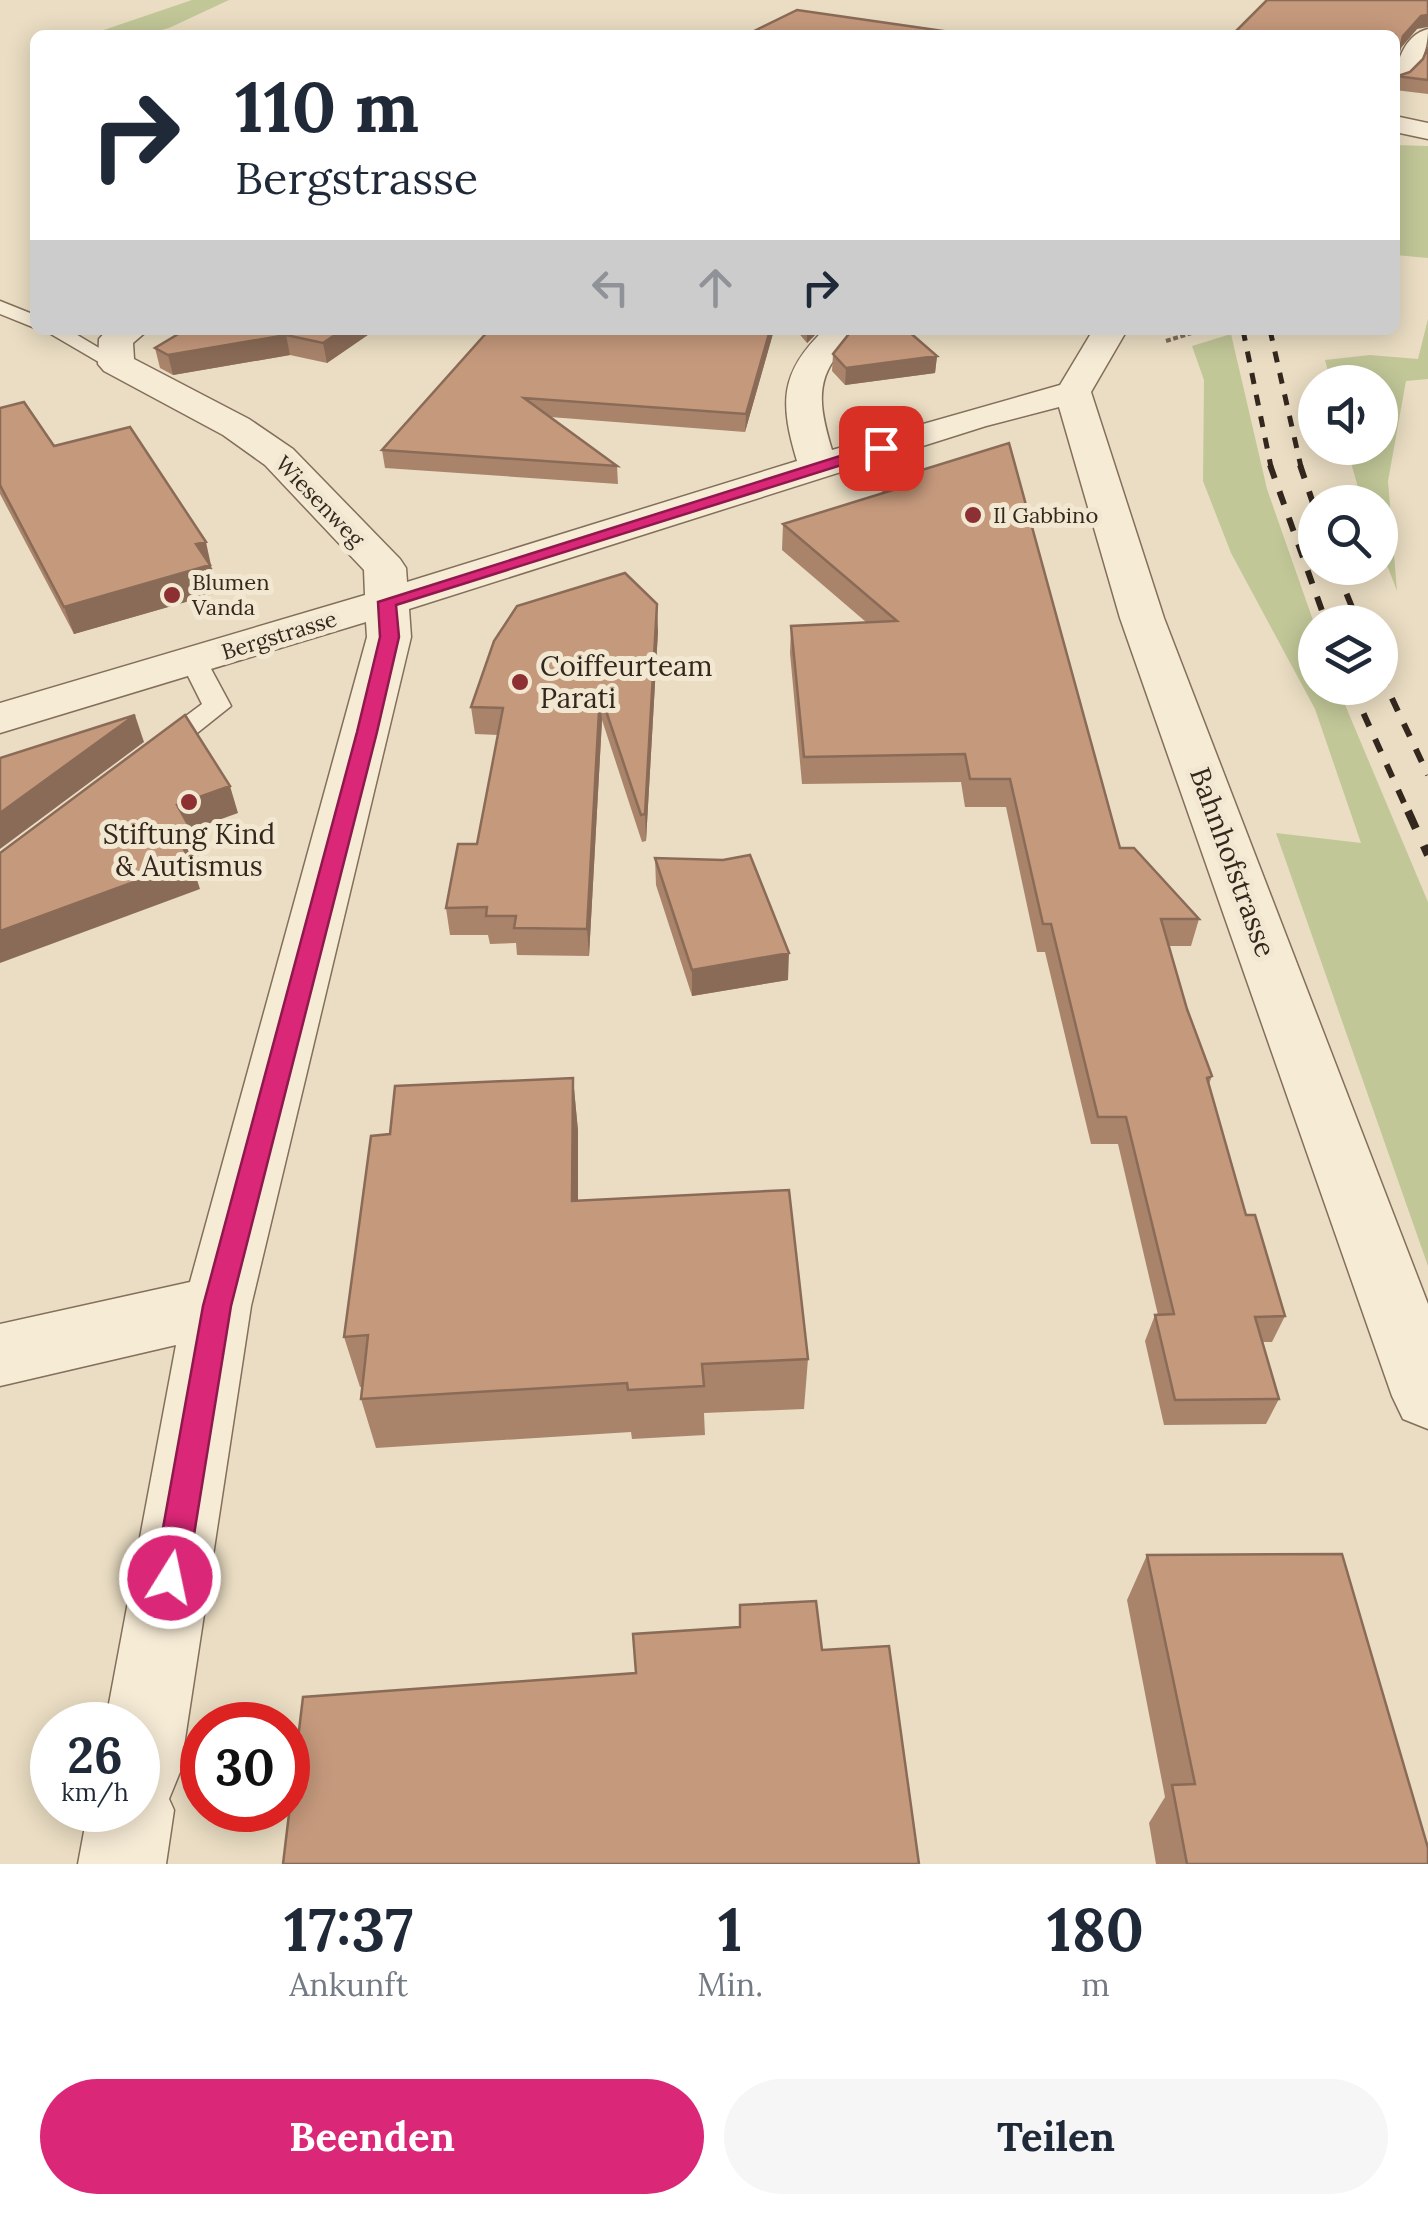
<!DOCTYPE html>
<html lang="de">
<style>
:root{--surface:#fff;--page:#f6f6f7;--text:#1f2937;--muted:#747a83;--accent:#db2777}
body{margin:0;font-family:Lora,serif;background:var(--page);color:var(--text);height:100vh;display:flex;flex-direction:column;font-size:38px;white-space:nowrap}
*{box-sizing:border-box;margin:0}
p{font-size:32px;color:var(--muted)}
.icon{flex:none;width:55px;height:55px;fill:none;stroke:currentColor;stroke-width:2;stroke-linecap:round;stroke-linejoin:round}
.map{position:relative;height:1864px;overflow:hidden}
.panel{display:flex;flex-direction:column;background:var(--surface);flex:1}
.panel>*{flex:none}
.hud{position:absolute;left:30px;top:30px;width:1370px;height:305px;border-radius:15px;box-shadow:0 5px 25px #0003;background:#fff;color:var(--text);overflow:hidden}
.tools{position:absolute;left:1298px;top:365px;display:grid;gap:20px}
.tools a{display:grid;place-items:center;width:100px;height:100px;border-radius:50%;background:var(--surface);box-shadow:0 5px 25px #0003;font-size:50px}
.speed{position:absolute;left:30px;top:1702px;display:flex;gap:20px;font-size:50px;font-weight:700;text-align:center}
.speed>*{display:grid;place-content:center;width:130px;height:130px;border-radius:50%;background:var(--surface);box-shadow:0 5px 25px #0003;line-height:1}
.speed small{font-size:25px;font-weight:400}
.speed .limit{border:15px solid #d22;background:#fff;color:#111}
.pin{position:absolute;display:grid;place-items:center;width:85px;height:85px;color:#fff;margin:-42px;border-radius:20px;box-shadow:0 5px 15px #0006}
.me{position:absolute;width:110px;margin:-55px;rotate:10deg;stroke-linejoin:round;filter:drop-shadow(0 0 8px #0008)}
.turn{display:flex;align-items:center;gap:35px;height:210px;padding:0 40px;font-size:45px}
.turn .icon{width:130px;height:130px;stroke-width:2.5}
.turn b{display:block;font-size:70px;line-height:85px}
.lanes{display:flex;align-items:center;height:95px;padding:0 40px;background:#0003;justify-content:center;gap:50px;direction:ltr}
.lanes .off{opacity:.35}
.eta{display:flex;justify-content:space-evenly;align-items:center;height:170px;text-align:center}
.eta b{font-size:60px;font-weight:700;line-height:70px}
.primary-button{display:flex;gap:20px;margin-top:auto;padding:20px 40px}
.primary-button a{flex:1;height:115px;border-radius:60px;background:var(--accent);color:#fff;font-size:40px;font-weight:700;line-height:115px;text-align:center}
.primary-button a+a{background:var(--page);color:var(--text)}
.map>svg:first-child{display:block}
.green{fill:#c2c798}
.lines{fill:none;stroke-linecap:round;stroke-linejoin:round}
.service-casing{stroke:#836f5b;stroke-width:3}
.minor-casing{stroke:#836f5b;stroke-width:3}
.path{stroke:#836f5b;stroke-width:4;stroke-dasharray:5 2.5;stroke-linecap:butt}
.service{fill:#f6ebd5;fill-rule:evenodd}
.minor{fill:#f6ebd5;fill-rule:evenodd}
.rail-far2{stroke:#34281e;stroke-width:5;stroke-dasharray:11 11;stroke-linecap:butt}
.rail-far1{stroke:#34281e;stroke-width:6;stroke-dasharray:14 14;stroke-linecap:butt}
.rail{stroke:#34281e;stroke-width:8;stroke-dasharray:19 19;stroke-linecap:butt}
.wall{fill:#a9846b}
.shaded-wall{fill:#8a6b57}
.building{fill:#c5997c;stroke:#8a6b57;stroke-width:2.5}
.route{fill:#db2777;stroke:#8e194d;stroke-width:2.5}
.poi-dot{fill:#8c3033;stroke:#f2e8d2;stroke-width:4}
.labels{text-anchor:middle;stroke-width:10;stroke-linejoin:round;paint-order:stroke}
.far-street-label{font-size:22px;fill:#34281e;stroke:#f2e8d2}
.far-poi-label{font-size:22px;fill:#34281e;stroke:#f2e8d2;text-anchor:start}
.poi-label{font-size:28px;fill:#34281e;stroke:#f2e8d2;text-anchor:start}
.street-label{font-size:28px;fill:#34281e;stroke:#f2e8d2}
</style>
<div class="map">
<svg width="1428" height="1864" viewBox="0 0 1428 1864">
<rect width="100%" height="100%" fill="#eaddc3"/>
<path class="green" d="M 192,0 L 229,0 L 169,28 L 144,35 L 89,35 Z
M 1395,145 L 1428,146 L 1428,258 L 1395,255 Z
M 1428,319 L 1428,379 L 1406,381 L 1388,481 L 1397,591 L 1380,547 L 1380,502 L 1362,502 L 1347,448 L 1380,448 L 1380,382 L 1331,382 L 1325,360 L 1370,355 L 1418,359 Z
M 1231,334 L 1267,489 L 1315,626 L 1315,688 L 1338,688 L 1428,902 L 1428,1266 L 1276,833 L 1361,843 L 1315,709 L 1231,553 L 1203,481 L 1204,380 L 1192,346 Z"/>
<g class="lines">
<g class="service-casing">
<path id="service" d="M 0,301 L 35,315 L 35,328 L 0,314 Z
M 44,330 L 69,330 L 126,364 L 116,370 L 109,368 Z
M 193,652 L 203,654 L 231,706 L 167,757 L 147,757 L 143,751 L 147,745 L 202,704 L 180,660 Z"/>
</g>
<g class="minor-casing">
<path id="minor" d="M 1428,29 C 1428,50 1419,80 1395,86 C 1395,64 1404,35 1428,29 Z
M 1395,116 L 1428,123 L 1428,139 L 1395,132 Z
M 107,330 L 148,330 L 133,343 L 134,359 L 249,419 L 293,449 L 400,559 L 406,568 L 407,582 L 797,461 C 780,404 779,373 824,330 L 860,330 C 854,339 845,346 838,355 C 813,383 822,417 832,450 L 1060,385 L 1093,330 L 1127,330 L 1091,392 L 1164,618 L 1428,1304 L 1428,1429 L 1403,1419 L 1392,1396 L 1120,618 L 1059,407 L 986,426 L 409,609 L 411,637 L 251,1306 L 180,1772 L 169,1799 L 174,1810 L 166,1864 L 78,1864 L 88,1810 L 138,1810 L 138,1725 L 105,1725 L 176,1345 L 0,1386 L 0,1324 L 190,1282 L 367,637 L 366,622 L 0,733 L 0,703 L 365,595 L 364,570 L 265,465 L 223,435 L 104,371 L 98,364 L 99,339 Z"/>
</g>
<path class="path" d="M 1166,341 L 1201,330"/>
<use href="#service" class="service"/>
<use href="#minor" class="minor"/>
<path class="rail-far2" d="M 1243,330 L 1271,467
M 1270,330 L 1301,467"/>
<path class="rail-far1" d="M 1270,465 L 1326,622
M 1300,465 L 1315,509
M 1336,568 L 1358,622
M 1380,673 L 1428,775
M 1352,688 L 1409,814"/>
<path class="rail" d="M 1408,811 L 1428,855"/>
</g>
<path class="wall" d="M 1417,29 L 1399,50 L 1396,63 L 1398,76 L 1410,72 L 1423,59 L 1428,47 L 1428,94 L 1395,90 L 1395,35 Z
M 185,330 L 375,330 L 327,363 L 290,355 L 173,375 L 160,368 L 155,348 Z
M 489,330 L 774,330 L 745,432 L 550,417 L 617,466 L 618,484 L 385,468 L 382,450 Z
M 796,330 L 820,330 L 807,343 Z
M 833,354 L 937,356 L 935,373 L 845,385 L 832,371 Z
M 0,408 L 54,446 L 213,569 L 211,569 L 217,593 L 74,634 L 0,494 Z
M 1009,443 L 1120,848 L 1199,919 L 1191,946 L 1169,946 L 1187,1009 L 1212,1076 L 1209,1084 L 1246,1215 L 1285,1316 L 1272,1342 L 1263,1342 L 1279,1399 L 1266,1424 L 1164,1425 L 1145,1341 L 1155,1315 L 1158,1315 L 1118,1144 L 1091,1144 L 1045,952 L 1037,952 L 1006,807 L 965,807 L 961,782 L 802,784 L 790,653 L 791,626 L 866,622 L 782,550 L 783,524 L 882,493 L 883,482 Z
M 658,631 L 646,841 L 642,842 L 602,720 L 589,956 L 517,955 L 516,943 L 490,944 L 488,935 L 450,935 L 446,908 L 477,844 L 498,735 L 475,734 L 471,707 Z
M 655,858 L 788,980 L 692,996 L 656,885 Z
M 573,1078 L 578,1131 L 578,1200 L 808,1359 L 804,1409 L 704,1413 L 705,1435 L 632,1439 L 631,1432 L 376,1448 L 361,1399 L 362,1387 L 360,1387 L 344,1337 L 390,1134 Z
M 1147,1555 L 1428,1864 L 1156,1864 L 1149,1823 L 1165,1797 L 1127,1600 Z"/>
<path class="shaded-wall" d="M 1428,15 L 1428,27 L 1417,29 L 1399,50 L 1403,36 L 1421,16 Z
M 342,330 L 375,330 L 327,363 L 323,343 Z
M 770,330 L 774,330 L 745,432 L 746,414 Z
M 807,330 L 820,330 L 807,343 Z
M 286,335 L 290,355 L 173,375 L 168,355 Z
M 937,356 L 935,373 L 845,385 L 846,368 Z
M 206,542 L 217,593 L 74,634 L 64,607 L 196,544 Z
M 657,604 L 658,631 L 646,841 L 645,814 Z
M 600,693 L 602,720 L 589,956 L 587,929 Z
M 135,715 L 144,742 L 0,849 L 0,813 Z
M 230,786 L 238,813 L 191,830 L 199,856 L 184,861 L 175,834 L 177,805 Z
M 191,861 L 200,889 L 0,963 L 0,931 Z
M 789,953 L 788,980 L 692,996 L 692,970 Z
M 573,1078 L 578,1131 L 578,1253 L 572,1201 Z"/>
<path class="building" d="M 1267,0 L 1428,0 L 1428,15 L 1421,16 L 1403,36 L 1396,63 L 1398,76 L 1410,72 L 1423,59 L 1428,47 L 1428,80 L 1395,76 L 1395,35 L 1232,35 Z
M 797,10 L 971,35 L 746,35 Z
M 185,330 L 342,330 L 323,343 L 286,335 L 168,355 L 155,348 Z
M 489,330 L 770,330 L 746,414 L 524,398 L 617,466 L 382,450 Z
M 852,330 L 907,330 L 937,356 L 846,368 L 833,354 Z
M 24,402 L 54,446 L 130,427 L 206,542 L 196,544 L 210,565 L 64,607 L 0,485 L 0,408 Z
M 1009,443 L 1120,848 L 1134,848 L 1199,919 L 1161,919 L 1187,1009 L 1212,1076 L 1207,1078 L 1246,1215 L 1255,1215 L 1285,1316 L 1255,1317 L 1279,1399 L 1175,1400 L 1155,1315 L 1174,1314 L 1126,1117 L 1098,1117 L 1051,924 L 1043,924 L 1010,779 L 970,779 L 965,754 L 804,757 L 791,626 L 897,621 L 783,524 L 893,490 L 883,482 Z
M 625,573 L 657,604 L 645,814 L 641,815 L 600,693 L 587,929 L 514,928 L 516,916 L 486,916 L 487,907 L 446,908 L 458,844 L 477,844 L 503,708 L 471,707 L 494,641 L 517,606 Z
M 135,715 L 0,813 L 0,758 Z
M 185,715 L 230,786 L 177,805 L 190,828 L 175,834 L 191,861 L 0,931 L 0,853 Z
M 750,855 L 789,953 L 692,970 L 655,858 L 723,860 Z
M 573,1078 L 572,1201 L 789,1190 L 808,1359 L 702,1364 L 704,1386 L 628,1390 L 627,1383 L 361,1399 L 368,1335 L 344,1337 L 371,1136 L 390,1134 L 395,1086 Z
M 1342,1554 L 1428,1848 L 1428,1864 L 1187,1864 L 1172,1785 L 1195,1784 L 1147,1555 Z
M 816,1601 L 822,1650 L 889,1646 L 919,1864 L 283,1864 L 303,1697 L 636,1673 L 633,1634 L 740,1627 L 740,1605 Z"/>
<path class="route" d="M 881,443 L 886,445 L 886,451 L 396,605 L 399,637 L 377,732 L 231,1306 L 187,1578 L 182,1589 L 170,1594 L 159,1589 L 154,1578 L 203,1306 L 357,732 L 380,637 L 378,602 Z"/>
<g class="poi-dot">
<circle cx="973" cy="515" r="10"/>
<circle cx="172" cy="595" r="10"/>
<circle cx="520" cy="682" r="10"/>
<circle cx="189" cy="802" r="10"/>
</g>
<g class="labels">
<g class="far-street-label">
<text transform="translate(320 501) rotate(46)" y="8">Wiesenweg</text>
<text transform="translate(279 635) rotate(-17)" y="8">Bergstrasse</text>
</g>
<g class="far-poi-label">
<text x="993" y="523">Il Gabbino</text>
<text x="192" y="590">Blumen<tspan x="192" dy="25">Vanda</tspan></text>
</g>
<g class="poi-label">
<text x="540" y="676">Coiffeurteam<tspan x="540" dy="32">Parati</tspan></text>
<text x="189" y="844" text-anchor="middle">Stiftung Kind<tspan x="189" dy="32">&amp; Autismus</tspan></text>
</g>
<g class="street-label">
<text transform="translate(1233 862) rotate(70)" y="10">Bahnhofstrasse</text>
</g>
</g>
</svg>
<div class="tools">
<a><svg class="icon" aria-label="sound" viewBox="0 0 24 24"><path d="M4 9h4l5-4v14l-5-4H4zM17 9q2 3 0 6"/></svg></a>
<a><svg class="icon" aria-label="search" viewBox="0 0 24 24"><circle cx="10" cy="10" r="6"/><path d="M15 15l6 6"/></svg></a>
<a><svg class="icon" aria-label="layers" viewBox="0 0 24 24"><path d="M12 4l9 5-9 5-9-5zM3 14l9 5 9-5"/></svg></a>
</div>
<div class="speed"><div>26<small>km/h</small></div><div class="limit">30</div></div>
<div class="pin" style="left:881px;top:448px;background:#d93025"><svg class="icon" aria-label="arrive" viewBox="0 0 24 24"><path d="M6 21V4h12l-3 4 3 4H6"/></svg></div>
<svg class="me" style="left:170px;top:1578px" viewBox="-20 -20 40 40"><circle r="17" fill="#db2777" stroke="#fff" stroke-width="3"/><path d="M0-11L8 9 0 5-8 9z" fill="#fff"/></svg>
<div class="hud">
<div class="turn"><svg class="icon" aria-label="right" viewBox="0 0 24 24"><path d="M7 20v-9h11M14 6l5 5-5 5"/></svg><div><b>110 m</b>Bergstrasse</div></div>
<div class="lanes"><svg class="icon off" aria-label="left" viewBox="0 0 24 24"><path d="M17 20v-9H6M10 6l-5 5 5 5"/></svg><svg class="icon off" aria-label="ahead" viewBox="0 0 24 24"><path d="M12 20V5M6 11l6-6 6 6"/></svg><svg class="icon" aria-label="right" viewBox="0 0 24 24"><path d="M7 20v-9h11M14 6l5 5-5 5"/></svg></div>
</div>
</div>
<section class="panel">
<div class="eta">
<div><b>17:37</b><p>Ankunft</p></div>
<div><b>1</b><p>Min.</p></div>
<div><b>180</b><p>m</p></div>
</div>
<div class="primary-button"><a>Beenden</a><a>Teilen</a></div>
</section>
